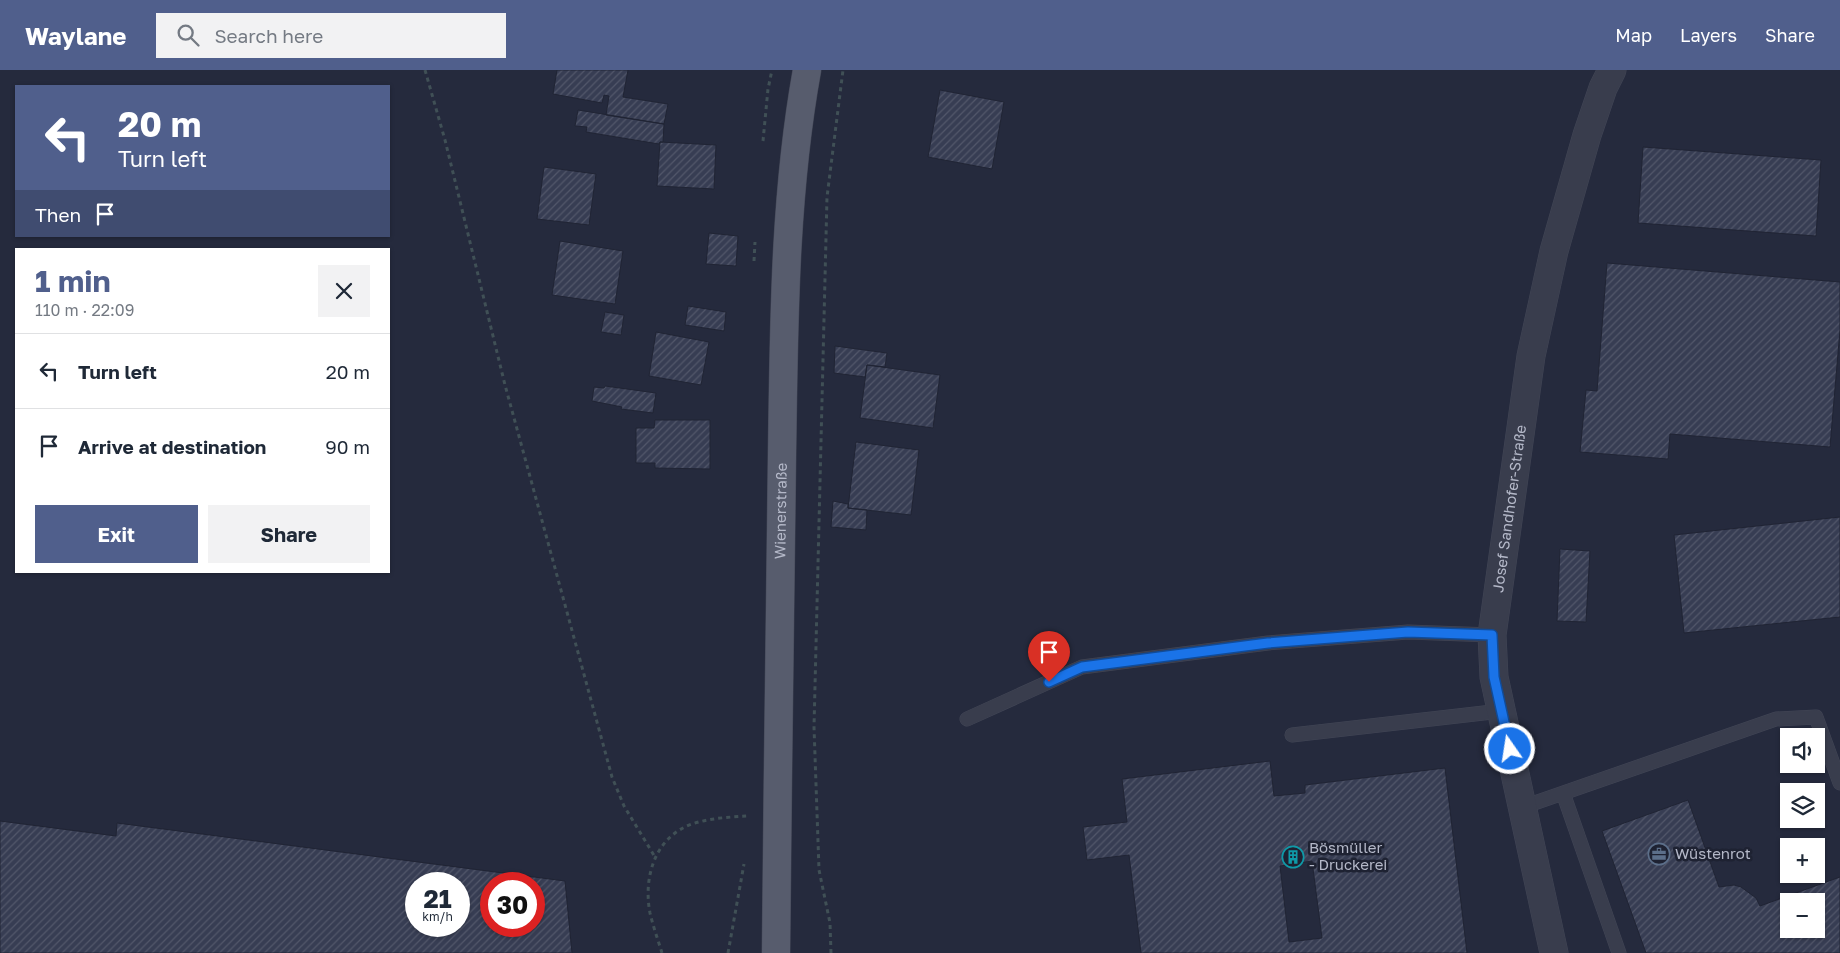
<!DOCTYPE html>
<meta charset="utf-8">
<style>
:root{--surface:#fff;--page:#f2f2f3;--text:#1f2937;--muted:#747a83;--line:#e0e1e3;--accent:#505f8c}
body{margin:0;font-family:"Golos Text",sans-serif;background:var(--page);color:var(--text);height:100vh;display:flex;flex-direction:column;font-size:19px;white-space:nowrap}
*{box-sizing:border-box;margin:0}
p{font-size:16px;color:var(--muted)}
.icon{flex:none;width:28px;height:28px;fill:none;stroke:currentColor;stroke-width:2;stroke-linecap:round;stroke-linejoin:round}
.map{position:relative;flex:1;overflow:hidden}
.drawer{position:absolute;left:15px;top:178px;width:375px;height:325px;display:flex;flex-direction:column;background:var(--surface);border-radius:0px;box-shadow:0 1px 4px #0004}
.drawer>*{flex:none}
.guide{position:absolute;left:15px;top:15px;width:375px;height:152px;border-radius:0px;box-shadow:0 1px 4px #0004;background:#505f8c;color:#fff;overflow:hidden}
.controls{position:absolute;left:1780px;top:658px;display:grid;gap:10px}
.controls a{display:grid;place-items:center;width:45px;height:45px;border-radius:0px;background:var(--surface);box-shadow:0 1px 4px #0004;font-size:25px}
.speed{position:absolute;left:405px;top:802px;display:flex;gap:10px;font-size:25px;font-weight:700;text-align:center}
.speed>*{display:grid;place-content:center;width:65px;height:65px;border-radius:50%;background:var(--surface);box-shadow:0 1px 4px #0004;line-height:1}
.speed small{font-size:12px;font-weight:400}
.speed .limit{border:8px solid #d22;background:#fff;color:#111}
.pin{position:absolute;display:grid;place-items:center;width:42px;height:42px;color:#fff;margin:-51px -21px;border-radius:50% 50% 50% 0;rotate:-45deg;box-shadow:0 0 5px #0007}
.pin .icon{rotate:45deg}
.me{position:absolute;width:55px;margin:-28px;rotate:347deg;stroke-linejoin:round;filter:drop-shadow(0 0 4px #0008)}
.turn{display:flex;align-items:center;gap:18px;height:105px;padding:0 20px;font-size:22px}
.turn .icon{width:65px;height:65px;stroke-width:2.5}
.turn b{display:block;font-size:35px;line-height:42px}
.then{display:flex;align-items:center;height:48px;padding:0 20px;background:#0003;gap:10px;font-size:19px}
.round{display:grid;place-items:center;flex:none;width:52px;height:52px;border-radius:0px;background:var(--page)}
.headline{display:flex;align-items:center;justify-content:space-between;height:85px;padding:0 20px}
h1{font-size:30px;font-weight:700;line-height:38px;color:var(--accent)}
.primary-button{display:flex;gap:10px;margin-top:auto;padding:10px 20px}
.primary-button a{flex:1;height:58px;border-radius:0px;background:var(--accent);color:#fff;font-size:20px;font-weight:700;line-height:58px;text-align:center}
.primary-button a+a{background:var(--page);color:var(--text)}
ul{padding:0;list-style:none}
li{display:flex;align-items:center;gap:15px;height:75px;padding:0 20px;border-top:1px solid var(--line)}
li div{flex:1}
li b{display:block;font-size:19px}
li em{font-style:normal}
header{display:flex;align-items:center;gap:30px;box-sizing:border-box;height:70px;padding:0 25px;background:var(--accent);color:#fff}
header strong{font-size:24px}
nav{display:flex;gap:28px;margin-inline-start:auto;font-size:18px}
.search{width:350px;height:45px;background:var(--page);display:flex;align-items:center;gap:12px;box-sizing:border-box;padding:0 18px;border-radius:0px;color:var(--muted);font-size:19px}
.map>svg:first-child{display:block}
.building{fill:url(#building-hatch);stroke:#202434;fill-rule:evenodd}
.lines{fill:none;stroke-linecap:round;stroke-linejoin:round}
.lane-casing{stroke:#424656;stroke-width:15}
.street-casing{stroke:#424656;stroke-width:29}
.primary-casing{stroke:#424656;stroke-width:29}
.path{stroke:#405056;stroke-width:3;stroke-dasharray:4 4;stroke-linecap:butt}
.lane{stroke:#393d4d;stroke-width:14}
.street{stroke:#393d4d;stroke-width:28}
.primary{stroke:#575c6d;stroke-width:28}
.route-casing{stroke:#114b97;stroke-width:12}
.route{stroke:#1a73e8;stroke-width:9}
.labels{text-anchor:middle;stroke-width:5;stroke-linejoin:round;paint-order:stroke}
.street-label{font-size:15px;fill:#b4b8c8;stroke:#1e2232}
.poi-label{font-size:15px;fill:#b4b8c8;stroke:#1e2232;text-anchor:start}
</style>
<header>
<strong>Waylane</strong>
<div class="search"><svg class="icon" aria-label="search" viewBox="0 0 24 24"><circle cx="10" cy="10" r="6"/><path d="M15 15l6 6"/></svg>Search here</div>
<nav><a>Map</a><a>Layers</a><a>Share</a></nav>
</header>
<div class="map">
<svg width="1840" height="883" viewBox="0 0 1840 883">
<defs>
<pattern id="building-hatch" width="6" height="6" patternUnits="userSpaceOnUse" patternTransform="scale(1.25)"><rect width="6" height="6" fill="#373d53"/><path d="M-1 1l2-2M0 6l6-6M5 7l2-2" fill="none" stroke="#52576a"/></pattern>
</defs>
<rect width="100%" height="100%" fill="#252a3d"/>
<path class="building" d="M 557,0 L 628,0 L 623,27 L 668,34 L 664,54 L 606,45 L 609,26 L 604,25 L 602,33 L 553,24 Z
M 940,20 L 1004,32 L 992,99 L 928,87 Z
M 578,40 L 664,54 L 663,72 L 660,72 L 659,74 L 586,62 L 587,57 L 575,56 Z
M 660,72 L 716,75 L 714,119 L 657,116 Z
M 1643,77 L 1821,90 L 1816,166 L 1638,153 Z
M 544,97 L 596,104 L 589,155 L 537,149 Z
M 709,163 L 738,166 L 736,196 L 706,194 Z
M 560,171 L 623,181 L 615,234 L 552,225 Z
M 1607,193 L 1840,212 L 1840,260 L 1830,377 L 1670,364 L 1668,389 L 1580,382 L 1586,320 L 1597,321 Z
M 688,236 L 726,242 L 724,261 L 685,255 Z
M 605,242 L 624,245 L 621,265 L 601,262 Z
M 656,262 L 709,272 L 701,315 L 649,306 Z
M 835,276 L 887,283 L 885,297 L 867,295 L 865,307 L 834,303 Z
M 867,295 L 940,305 L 933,358 L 860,348 Z
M 605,316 L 656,323 L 653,343 L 621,339 L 622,337 L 592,331 L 594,317 L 604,318 Z
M 655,350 L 710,350 L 710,399 L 655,398 L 655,393 L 636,393 L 636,358 L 654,358 Z
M 856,372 L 919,380 L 911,445 L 848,438 Z
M 833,431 L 848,434 L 848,438 L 867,440 L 866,460 L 831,457 Z
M 1840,447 L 1840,547 L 1684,563 L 1674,465 Z
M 1560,479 L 1590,481 L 1586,552 L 1557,551 Z
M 1270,691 L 1274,726 L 1305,723 L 1305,715 L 1445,698 L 1467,883 L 1141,883 L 1129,785 L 1087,790 L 1083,757 L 1127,752 L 1122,709 ZM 1312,791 L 1322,868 L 1289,872 L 1280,796 Z
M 1688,730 L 1719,817 L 1734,815 L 1741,817 L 1756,828 L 1760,836 L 1840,807 L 1840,883 L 1646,883 L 1602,761 ZM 1789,831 L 1816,831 L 1816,859 L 1789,859 Z
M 0,751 L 116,766 L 117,753 L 565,811 L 572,883 L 0,883 ZM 416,814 L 459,814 L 459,856 L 416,856 ZM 491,814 L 534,814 L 534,856 L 491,856 Z"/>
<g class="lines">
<g class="lane-casing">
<path id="lane" d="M 967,649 L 1082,597 L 1268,573 L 1408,562 L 1492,565
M 1292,665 L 1501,641
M 1563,723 L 1619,883
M 1523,737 L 1776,649 L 1816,647 L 1840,713"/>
</g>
<g class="street-casing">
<g id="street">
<path id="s1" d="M 1554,883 L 1494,607 L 1492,565 L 1531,286 L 1554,181 L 1587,65 L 1603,18 L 1612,0"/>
</g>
</g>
<g class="primary-casing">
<g id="primary">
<path id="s2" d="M 776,883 C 778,717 779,551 782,385 C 784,257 784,127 807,0"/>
</g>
</g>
<path class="path" d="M 425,0 L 445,70 L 505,315 L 612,707 L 624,736 L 655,787
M 763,71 L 768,19 L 772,0
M 754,191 L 755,172
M 662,883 C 658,870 653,856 650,843 C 643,807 655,767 692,754 C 710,748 730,747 748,746
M 728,883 L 744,794
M 831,883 L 830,853 L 819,800 L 814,657 L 827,127 L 843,0"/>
<use href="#lane" class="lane"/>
<use href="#street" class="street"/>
<use href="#primary" class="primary"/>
</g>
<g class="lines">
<g class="route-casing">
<path id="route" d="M 1049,612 L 1082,597 L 1268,573 L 1408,562 L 1492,565 L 1494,607 L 1510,679"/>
</g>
<use href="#route" class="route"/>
</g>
<defs>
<g id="office-ring" transform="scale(1.125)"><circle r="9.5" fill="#1e2232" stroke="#5c6f8a" stroke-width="1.5"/><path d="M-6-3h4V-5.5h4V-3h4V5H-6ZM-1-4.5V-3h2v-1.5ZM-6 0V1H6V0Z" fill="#5c6f8a"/></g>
<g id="building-ring" transform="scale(1.125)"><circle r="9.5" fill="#1e2232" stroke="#0f9aa8" stroke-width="1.5"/><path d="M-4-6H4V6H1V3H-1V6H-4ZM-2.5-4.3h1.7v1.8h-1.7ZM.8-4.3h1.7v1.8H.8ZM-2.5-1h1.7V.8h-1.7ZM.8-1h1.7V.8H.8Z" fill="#0f9aa8"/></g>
</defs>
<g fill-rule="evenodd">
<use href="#office-ring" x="1659" y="784"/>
<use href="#building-ring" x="1293" y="787"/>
</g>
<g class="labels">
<g class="street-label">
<text dy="5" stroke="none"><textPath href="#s1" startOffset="452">Josef Sandhofer-Straße</textPath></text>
<text dy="5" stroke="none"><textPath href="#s2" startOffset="442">Wienerstraße</textPath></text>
</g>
<g class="poi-label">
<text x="1309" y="783">Bösmüller<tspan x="1309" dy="17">- Druckerei</tspan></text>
<text x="1675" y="789">Wüstenrot</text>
</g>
</g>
</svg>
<div class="controls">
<a><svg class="icon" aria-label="sound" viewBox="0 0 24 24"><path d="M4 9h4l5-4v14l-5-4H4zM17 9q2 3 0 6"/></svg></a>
<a><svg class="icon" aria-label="layers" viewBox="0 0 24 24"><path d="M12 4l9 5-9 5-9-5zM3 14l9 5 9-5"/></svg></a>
<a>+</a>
<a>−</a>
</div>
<div class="speed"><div>21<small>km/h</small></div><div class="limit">30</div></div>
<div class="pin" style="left:1049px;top:612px;background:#d93025"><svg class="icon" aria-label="arrive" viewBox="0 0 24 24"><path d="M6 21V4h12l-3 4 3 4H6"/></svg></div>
<svg class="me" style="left:1510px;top:679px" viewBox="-20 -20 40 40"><circle r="17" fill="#1a73e8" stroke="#fff" stroke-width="3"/><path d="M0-11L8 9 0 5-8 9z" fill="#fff"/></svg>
<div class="guide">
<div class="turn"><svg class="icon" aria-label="left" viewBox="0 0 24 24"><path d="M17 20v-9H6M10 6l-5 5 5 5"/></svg><div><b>20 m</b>Turn left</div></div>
<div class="then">Then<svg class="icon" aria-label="arrive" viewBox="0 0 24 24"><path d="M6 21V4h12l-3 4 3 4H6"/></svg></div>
</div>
<section class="drawer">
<div class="headline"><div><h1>1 min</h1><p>110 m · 22:09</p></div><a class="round"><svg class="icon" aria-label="close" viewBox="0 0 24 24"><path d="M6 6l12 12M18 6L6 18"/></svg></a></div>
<ul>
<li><svg class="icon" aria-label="left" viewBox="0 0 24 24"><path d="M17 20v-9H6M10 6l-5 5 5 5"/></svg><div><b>Turn left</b></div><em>20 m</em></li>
<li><svg class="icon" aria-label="arrive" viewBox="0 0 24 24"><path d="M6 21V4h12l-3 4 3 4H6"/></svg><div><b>Arrive at destination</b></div><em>90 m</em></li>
</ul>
<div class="primary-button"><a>Exit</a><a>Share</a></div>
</section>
</div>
